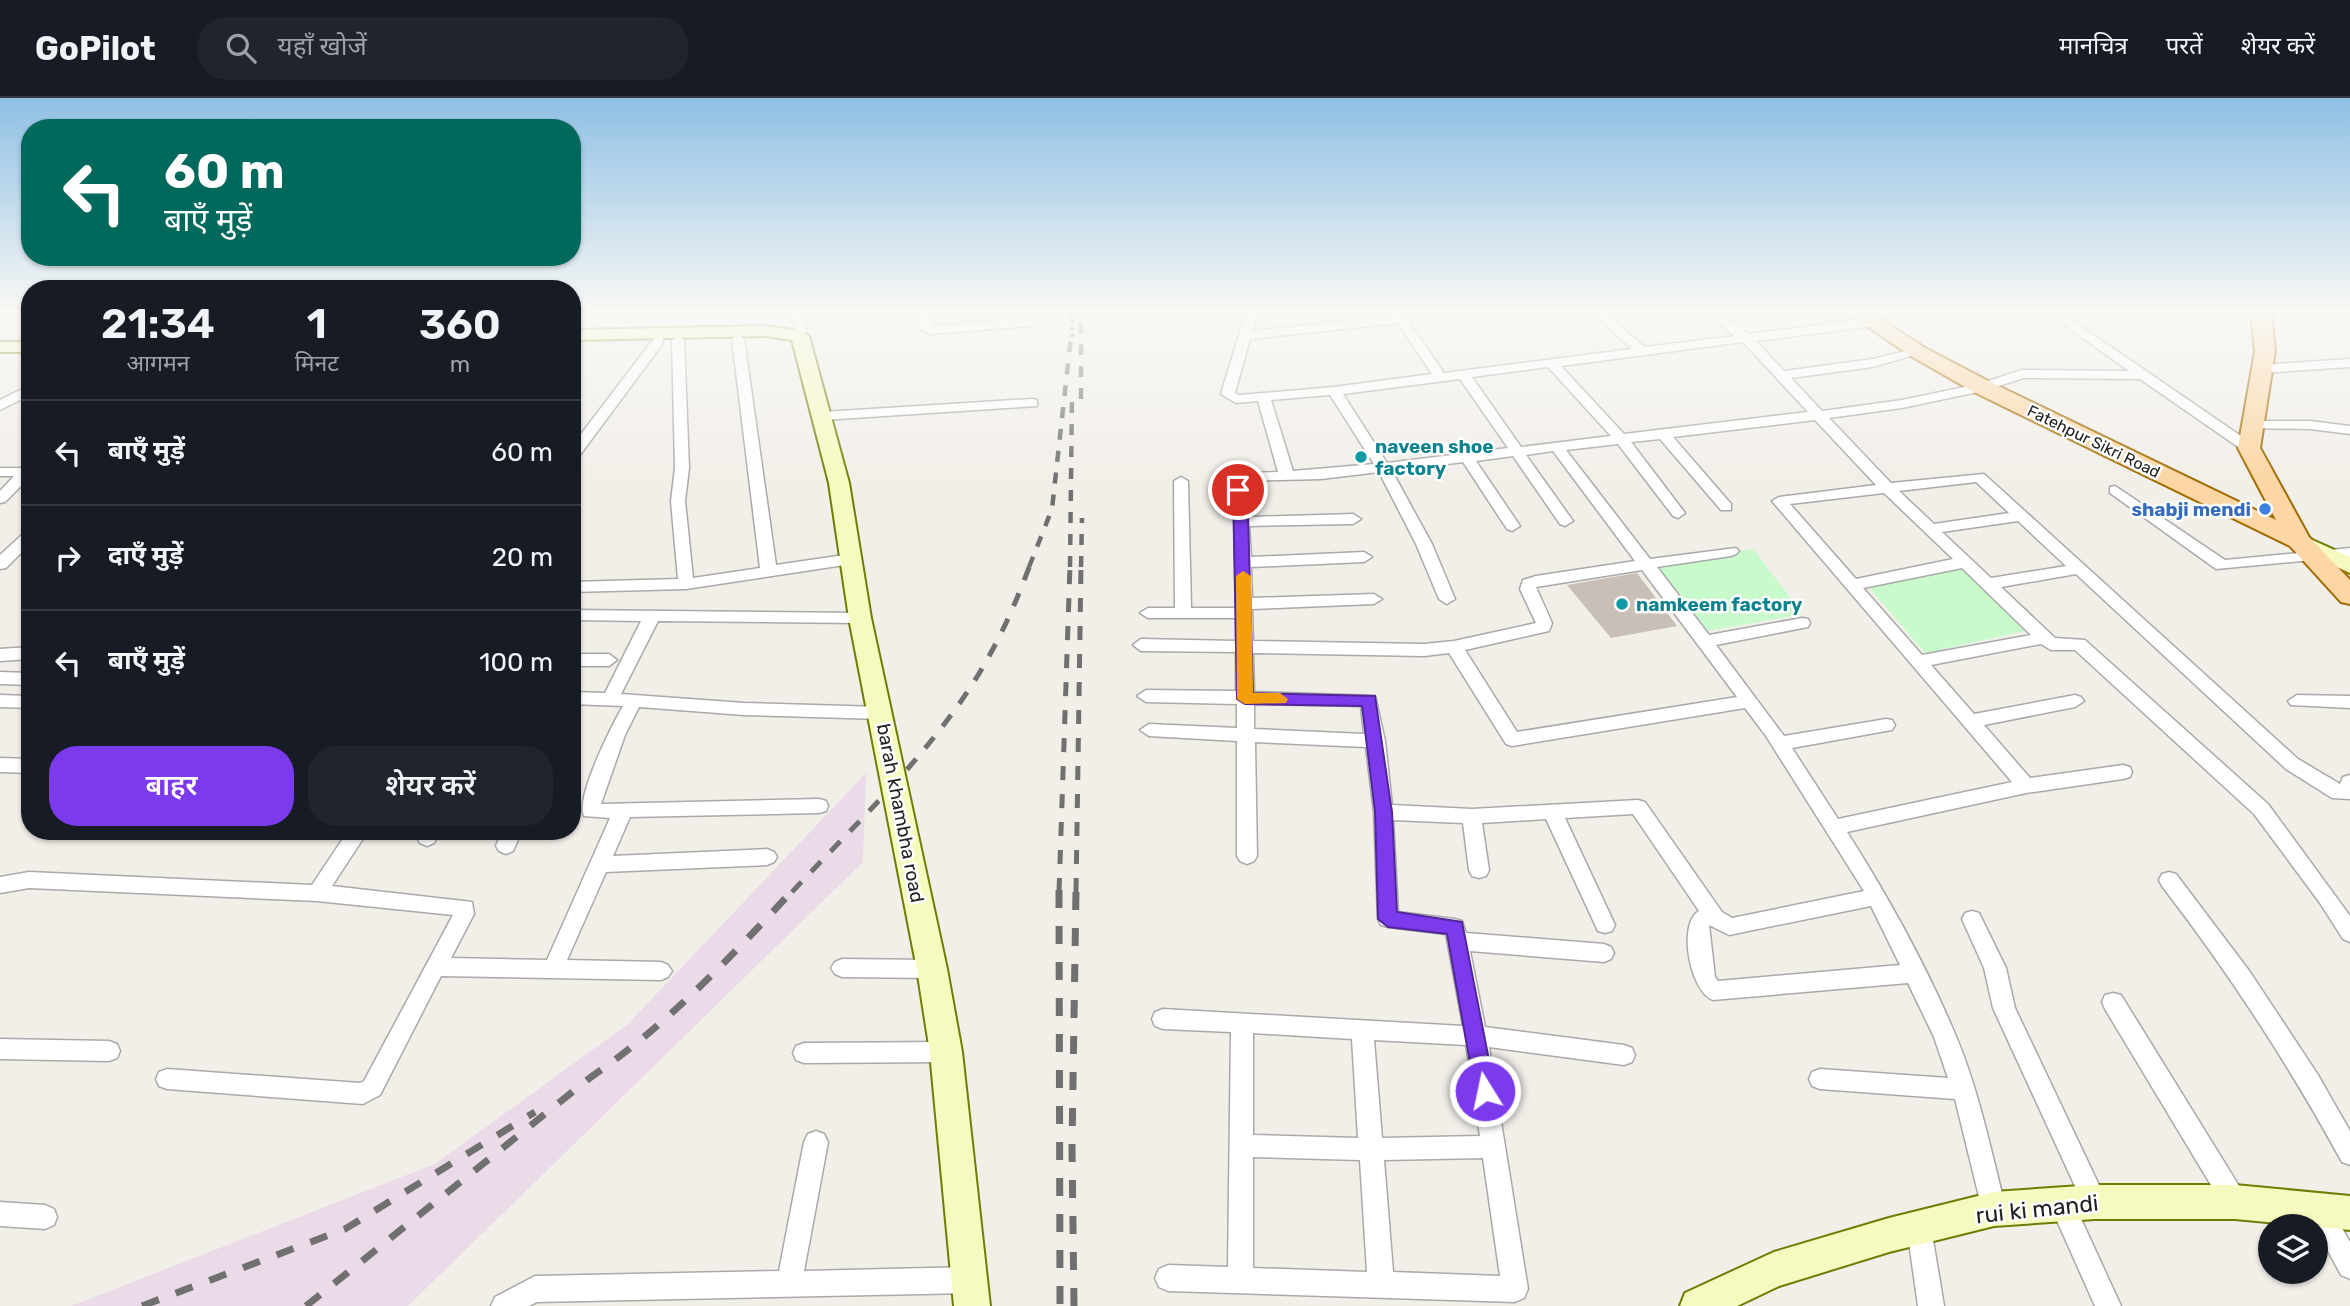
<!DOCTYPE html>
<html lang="hi">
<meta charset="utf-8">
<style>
:root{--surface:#171b24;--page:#20242c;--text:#f1f3f6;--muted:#9ea1a6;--line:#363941;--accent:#7c3aed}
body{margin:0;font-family:Rubik,"Noto Sans Devanagari",sans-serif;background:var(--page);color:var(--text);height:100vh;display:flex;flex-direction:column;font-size:26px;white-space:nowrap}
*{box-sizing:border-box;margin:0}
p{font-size:23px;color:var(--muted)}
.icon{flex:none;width:38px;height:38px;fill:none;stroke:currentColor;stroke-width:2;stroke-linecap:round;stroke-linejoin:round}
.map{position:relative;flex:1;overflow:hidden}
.side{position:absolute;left:21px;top:182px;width:560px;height:560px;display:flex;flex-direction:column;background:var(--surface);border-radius:28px;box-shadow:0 2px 5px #0004}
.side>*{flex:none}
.hud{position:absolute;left:21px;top:21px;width:560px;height:147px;border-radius:28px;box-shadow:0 2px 5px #0004;background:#00695c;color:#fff;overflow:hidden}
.buttons{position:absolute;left:2258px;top:1116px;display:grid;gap:14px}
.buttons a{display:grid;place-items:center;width:70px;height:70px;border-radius:50%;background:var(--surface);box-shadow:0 2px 5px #0004;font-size:35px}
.pin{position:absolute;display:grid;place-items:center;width:60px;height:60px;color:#fff;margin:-30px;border:4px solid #fff;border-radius:50%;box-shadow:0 2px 7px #0007}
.me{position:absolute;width:77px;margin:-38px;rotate:350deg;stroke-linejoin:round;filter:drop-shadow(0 0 5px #0008)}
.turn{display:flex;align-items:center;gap:24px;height:147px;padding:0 28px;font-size:32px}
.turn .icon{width:91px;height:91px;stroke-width:2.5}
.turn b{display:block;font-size:49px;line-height:60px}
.eta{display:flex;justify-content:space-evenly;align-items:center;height:119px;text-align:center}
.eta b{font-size:42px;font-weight:600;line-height:49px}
.action{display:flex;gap:14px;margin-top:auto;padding:14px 28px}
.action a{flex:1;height:80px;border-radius:28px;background:var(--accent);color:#fff;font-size:28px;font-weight:600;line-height:80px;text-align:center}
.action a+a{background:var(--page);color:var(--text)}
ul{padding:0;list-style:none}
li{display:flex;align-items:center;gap:21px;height:105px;padding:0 28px;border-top:2px solid var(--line)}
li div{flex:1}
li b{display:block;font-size:26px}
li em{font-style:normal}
header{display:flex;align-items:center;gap:42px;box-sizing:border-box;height:98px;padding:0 35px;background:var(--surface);border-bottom:2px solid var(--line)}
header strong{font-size:33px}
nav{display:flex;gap:38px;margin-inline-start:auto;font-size:24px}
.search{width:490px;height:63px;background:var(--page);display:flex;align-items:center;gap:18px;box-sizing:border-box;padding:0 24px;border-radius:28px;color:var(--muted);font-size:26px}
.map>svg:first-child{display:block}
.industrial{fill:#ebdbe8}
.park{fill:#c8facc}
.building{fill:#c7bfb8}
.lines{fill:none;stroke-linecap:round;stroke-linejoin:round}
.street-casing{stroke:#a9a9a9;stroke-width:3}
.secondary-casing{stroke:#707d05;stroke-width:4}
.primary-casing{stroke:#a06b00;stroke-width:4}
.street{fill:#fff;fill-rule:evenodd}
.secondary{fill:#f7fabf;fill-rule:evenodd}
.primary{fill:#fcd6a4;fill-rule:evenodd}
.rail-far2{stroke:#707070;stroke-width:4.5;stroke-dasharray:11 11;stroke-linecap:butt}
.rail-far1{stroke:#707070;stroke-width:5;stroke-dasharray:14 14;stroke-linecap:butt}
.rail{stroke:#707070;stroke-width:7;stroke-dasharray:18 18;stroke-linecap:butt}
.route{fill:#7c3aed;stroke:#51269a;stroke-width:2}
.slow{fill:#f59e0b}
.culture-dot{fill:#0f9aa8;stroke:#fff;stroke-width:2.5}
.shop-dot{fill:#3f7fe0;stroke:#fff;stroke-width:2.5}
.labels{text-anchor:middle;stroke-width:5;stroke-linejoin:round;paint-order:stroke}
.far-street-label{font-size:16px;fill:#222;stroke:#fff}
.culture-label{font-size:19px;font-weight:bold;fill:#0d838f;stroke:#fff;text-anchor:start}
.shop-label{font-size:19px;font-weight:bold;fill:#366cbe;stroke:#fff;text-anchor:end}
.street-label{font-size:19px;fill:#222;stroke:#fff}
.near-street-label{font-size:23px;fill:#222;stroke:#fff}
</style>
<header>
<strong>GoPilot</strong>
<div class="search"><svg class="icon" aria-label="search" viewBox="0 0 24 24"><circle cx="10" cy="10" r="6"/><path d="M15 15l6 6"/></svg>यहाँ खोजें</div>
<nav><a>मानचित्र</a><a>परतें</a><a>शेयर करें</a></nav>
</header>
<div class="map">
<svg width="2350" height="1208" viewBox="0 0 2350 1208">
<rect width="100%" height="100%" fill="#f2efe9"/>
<path class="industrial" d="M 866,675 L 863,764 L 408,1208 L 71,1208 L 435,1066 L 628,926 Z"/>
<path class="park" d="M 1753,451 L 1803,516 L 1708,533 L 1655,466 Z
M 1952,461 L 2030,532 L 1925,555 L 1860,479 Z"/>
<path class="building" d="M 1637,475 L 1677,528 L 1611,540 L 1567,487 Z"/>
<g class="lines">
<g class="street-casing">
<path id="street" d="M 786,214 L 798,214 L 806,227 L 804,241 L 796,241 L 794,227 Z
M 914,214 L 926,214 L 933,228 L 1030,220 L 1036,224 L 1030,228 L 931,236 L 921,232 Z
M 1246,214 L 1258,214 L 1253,233 L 1393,218 L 1390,214 L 1402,214 L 1404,217 L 1474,214 L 1468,218 L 1409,224 L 1444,275 L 1632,251 L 1591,214 L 1604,214 L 1645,249 L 1735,238 L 1705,214 L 1719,214 L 1749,236 L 1872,220 L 1878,224 L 1872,228 L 1756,243 L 1784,273 L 1873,261 L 1918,250 L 1924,254 L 1873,269 L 1791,280 L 1822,313 L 1902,302 L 1979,286 L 2022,272 L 2129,273 L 2046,214 L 2060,214 L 2254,347 L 2254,353 L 2244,353 L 2140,281 L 2023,280 L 1987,292 L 1902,310 L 1829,320 L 1891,385 L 1984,376 L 2298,661 L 2340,686 L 2343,679 L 2350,677 L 2350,701 L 2332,700 L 2286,671 L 2076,476 L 2001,489 L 2055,540 L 2085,542 L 2268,706 L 2350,818 L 2350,844 L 2343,841 L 2320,805 L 2254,716 L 2075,552 L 2051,552 L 2041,546 L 1931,567 L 1974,616 L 2075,597 L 2081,599 L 2084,603 L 2075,609 L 1984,627 L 2030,680 L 2123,667 L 2130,669 L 2132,674 L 2130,679 L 2123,681 L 2026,695 L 1847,734 C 1886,795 1927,869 1955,936 C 1979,992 1991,1053 2006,1111 L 2003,1119 L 1994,1123 L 1985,1119 L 1982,1111 L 1955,1001 L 1820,991 L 1812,988 L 1809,981 L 1812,974 L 1820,971 L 1948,980 L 1934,939 L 1908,885 L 1713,902 C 1690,894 1677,825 1699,813 L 1633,716 L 1565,720 L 1615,827 L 1612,833 L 1605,835 L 1598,833 L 1546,721 L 1482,725 L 1489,772 L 1486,778 L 1479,780 L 1472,778 L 1469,772 L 1463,725 L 1393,722 L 1398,814 L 1455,821 L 1462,823 L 1466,835 L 1604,846 L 1611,849 L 1614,855 L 1611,861 L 1604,864 L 1470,853 L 1485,929 L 1624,947 L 1632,950 L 1635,957 L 1632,964 L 1624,967 L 1489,949 L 1528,1191 L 1524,1200 L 1515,1204 L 1168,1193 L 1159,1189 L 1155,1180 L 1159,1171 L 1168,1167 L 1228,1169 L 1231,934 L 1163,931 L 1155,928 L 1152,921 L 1155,914 L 1163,911 L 1463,928 L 1446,836 L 1388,829 L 1381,827 L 1378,821 L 1374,714 L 1366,649 L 1255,644 L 1257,758 L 1254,763 L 1247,766 L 1240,763 L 1237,758 L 1237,643 L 1149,638 L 1140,632 L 1149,626 L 1237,630 L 1237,606 L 1146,604 L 1137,598 L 1146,592 L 1236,593 L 1236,554 L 1141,553 L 1133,547 L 1141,541 L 1236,543 L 1236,520 L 1148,520 L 1140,515 L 1148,510 L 1175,510 L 1174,383 L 1181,379 L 1188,383 L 1191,510 L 1236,510 L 1234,405 L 1227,379 L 1234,375 L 1278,374 L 1258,303 L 1236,305 L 1221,296 ZM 1398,225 L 1432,276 L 1334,289 L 1239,297 L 1235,295 L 1250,241 ZM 1743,244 L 1808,314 L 1624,336 L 1561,268 ZM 1548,269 L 1611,338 L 1521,349 L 1472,279 ZM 1460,281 L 1508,350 L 1387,365 L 1343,296 ZM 1330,297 L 1374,366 L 1293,373 L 1271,302 ZM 1815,322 L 1876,387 L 1779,399 L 1772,403 L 2012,684 L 1838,721 L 1792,650 L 1886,633 L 1892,632 L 1895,627 L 1892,622 L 1886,621 L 1784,638 L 1716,547 L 1808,529 L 1810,525 L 1808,521 L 1802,520 L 1709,537 L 1657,469 L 1731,458 L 1736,456 L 1739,453 L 1736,450 L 1650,461 L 1566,352 L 1618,346 L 1673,418 L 1678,420 L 1685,415 L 1631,344 L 1660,341 L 1721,412 L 1731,412 L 1731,406 L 1673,339 ZM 1553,353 L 1635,463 L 1536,478 L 1523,482 L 1520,491 L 1536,525 L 1454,543 L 1424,546 L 1253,543 L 1252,511 L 1374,506 L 1382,501 L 1374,496 L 1252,500 L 1251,469 L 1364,464 L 1372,459 L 1364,454 L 1251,459 L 1249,428 L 1353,426 L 1361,421 L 1353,416 L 1249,419 L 1242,383 L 1321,381 L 1379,374 L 1416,446 L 1439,501 L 1447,506 L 1455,501 L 1432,446 L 1392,373 L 1463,364 L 1507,431 L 1512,433 L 1520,428 L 1476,363 L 1513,358 L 1560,426 L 1565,428 L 1573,423 L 1526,357 ZM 1976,384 L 2009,415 L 1934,426 L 1899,393 ZM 1884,395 L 1953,461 L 1856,481 L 1790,406 ZM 2018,423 L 2066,468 L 1991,480 L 1942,434 ZM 1962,470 L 2031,537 L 1922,557 L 1863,490 ZM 1642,472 L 1737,599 L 1517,634 L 1465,552 L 1549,533 L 1552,525 L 1536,489 ZM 1253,555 L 1424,558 L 1449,555 L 1506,646 L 1512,648 L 1745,610 L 1766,638 L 1864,793 L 1732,820 L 1722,814 L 1645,704 L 1638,702 L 1472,711 L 1392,707 L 1385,643 L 1375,598 L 1254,594 ZM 1254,606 L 1361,608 L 1364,636 L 1254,631 ZM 1871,808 L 1900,867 L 1718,883 L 1715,879 L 1709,827 L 1729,837 ZM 1253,935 L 1352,941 L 1358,1040 L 1253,1037 ZM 1374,942 L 1466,947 L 1480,1038 L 1382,1040 ZM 1253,1059 L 1360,1062 L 1367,1174 L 1253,1170 ZM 1483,1060 L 1500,1178 L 1393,1174 L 1384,1062 Z
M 738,237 L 744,241 L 776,467 L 851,456 L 859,461 L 851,466 L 686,491 L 572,494 L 572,484 L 678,481 L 671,403 L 675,370 L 672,242 L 678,238 L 684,242 L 689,370 L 685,403 L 693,480 L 760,470 L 732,241 Z
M 659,238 L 663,239 L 663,245 L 577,361 L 572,362 L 572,348 L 655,239 Z
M 2350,261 L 2350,269 L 2262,275 L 2255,271 L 2262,267 Z
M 30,287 L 30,297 L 0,312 L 0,302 Z
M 1032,301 L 1037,302 L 1037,308 L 823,322 L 816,318 L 823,314 Z
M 2253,323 L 2310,323 L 2350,328 L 2350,336 L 2310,331 L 2248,330 L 2248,324 Z
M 0,370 L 30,370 L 30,379 L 5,404 L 0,405 L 0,393 L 14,378 L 0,378 Z
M 2115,388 L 2225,462 L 2350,450 L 2350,460 L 2319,458 L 2312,462 L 2216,471 L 2110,395 L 2110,389 Z
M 30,432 L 30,446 L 6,470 L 0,471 L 0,457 L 25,434 Z
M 572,512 L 860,515 L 868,520 L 860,525 L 658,523 L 621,596 L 744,605 L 881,609 L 890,615 L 881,621 L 744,617 L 639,609 L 625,637 L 601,706 L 819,701 L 826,703 L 828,708 L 826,713 L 819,715 L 630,719 L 613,758 L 767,751 L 774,754 L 777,759 L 774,764 L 767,767 L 606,774 L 567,862 L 661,864 L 668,867 L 672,873 L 668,879 L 661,882 L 441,878 L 380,997 L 363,1006 L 167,991 L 159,988 L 156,981 L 159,974 L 167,971 L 360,985 L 364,983 L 453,817 L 317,803 L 29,790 L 0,795 L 0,779 L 29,774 L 312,787 L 348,733 L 368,733 L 332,788 L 472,804 L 474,816 L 451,860 L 547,862 L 610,720 L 584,718 C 575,700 612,627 623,608 L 572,606 L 572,594 L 605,595 L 641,523 L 572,522 Z
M 30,549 L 30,561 L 0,563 L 0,551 Z
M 572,556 L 609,556 L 617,562 L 609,568 L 572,568 Z
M 0,574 L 30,575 L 30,587 L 0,586 Z
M 0,597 L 30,598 L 30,610 L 0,609 Z
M 2297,597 L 2350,598 L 2350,610 L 2291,607 L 2288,603 Z
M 0,660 L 30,661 L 30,675 L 0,674 Z
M 420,733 L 440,733 L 434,745 L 427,748 L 420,745 L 417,740 Z
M 502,733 L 522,733 L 513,753 L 506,756 L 499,753 L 496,748 Z
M 2169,774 L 2176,776 L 2250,874 L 2318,977 L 2350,1033 L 2350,1067 L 2342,1064 C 2289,967 2229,875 2162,788 L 2159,782 L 2162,776 Z
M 1972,813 L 1979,815 L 2006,870 L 2015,910 L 2107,1104 L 2104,1112 L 2095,1116 L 2086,1112 L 1993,910 L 1984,870 L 1962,821 L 1965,815 Z
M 842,861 L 932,862 L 939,865 L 943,871 L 939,877 L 932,880 L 842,879 L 835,876 L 831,870 L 835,864 Z
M 2113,895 L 2121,897 L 2244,1096 L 2247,1104 L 2244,1112 L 2235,1116 L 2226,1112 L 2105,911 L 2102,904 L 2105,897 Z
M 0,941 L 109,943 L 117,946 L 120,953 L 117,960 L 109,963 L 0,961 Z
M 946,944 L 954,947 L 957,954 L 954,961 L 946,964 L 804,965 L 796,962 L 793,955 L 796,948 L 804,945 Z
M 816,1033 L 824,1036 L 828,1044 L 804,1173 L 971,1169 L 980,1173 L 984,1182 L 980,1191 L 971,1195 L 537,1204 L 529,1208 L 491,1208 L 495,1199 L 535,1178 L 779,1173 L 804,1044 L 808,1036 Z
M 2062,1095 L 2071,1099 L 2121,1208 L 2095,1208 L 2050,1107 L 2053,1099 Z
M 2318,1100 L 2327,1104 L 2350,1144 L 2350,1181 L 2341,1177 L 2306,1112 L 2309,1104 Z
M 0,1104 L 45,1107 L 54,1111 L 57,1119 L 54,1127 L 45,1131 L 0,1128 Z
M 1919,1118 L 1928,1121 L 1931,1130 L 1944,1208 L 1918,1208 L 1907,1130 L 1910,1121 Z"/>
</g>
<g class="secondary-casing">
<path id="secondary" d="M 765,228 L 800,233 L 809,238 L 849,385 L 871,520 L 947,871 L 962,954 L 990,1208 L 954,1208 L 930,954 L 917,871 L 849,520 L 829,385 L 792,242 L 765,238 L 572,242 L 572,232 Z
M 0,244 L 30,244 L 30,254 L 0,254 Z
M 2299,436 L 2350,459 L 2350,475 L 2291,448 L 2288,443 L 2291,438 Z
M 2095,1087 L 2235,1087 L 2350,1098 L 2350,1132 L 2235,1121 L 2095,1121 L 1994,1128 L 1889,1154 L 1779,1188 L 1737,1208 L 1680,1208 L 1685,1195 L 1774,1154 L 1889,1120 L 1994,1094 Z"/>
</g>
<g class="primary-casing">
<path id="primary" d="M 1846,214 L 1869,214 L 1925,250 L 1990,284 L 2276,422 L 2238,350 L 2255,253 L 2251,214 L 2271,214 L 2275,253 L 2260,350 L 2309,439 L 2350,482 L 2350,506 L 2341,504 L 2290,448 L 1974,294 L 1911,258 Z"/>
</g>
<use href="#street" class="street"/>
<use href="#secondary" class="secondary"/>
<use href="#primary" class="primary"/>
<path class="rail-far2" d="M 1071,214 L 1072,239
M 1081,224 L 1081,308
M 1029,469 L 1052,411 L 1072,229
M 1070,469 L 1072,295
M 1081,469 L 1082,420"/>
<path class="rail-far1" d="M 792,794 C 859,722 940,647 988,560 C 1005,530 1018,499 1030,467
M 1059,794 L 1070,467
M 1076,794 L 1081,467"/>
<path class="rail" d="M 1059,792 L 1060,1208
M 142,1208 L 345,1131 L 535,1014
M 306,1208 L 591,979 C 667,927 730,860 793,792
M 1074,1208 L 1072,1048 L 1076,792"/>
</g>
<linearGradient id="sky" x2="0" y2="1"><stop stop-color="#8fc0e4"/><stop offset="0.56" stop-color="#f9f8f5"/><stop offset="1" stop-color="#f9f8f5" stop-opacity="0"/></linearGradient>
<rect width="2350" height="383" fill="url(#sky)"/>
<path class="route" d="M 1233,390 L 1245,392 L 1248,416 L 1253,595 L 1375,598 L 1392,714 L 1397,814 L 1462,824 L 1495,993 L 1492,1000 L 1485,1003 L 1478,1000 L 1475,993 L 1447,836 L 1388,829 L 1378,821 L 1375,714 L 1362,608 L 1245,606 L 1237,601 Z"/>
<path class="slow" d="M 1243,473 L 1251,478 L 1253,595 L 1280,595 L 1288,601 L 1286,605 L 1245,606 L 1237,601 L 1236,478 Z"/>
<g class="culture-dot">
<circle cx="1361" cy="359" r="7"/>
<circle cx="1622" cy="506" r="7"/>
</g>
<circle class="shop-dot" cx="2265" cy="411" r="7"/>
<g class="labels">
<g class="far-street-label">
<text transform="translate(2094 343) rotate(26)" y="6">Fatehpur Sikri Road</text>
</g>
<g class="culture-label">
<text x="1375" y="355">naveen shoe<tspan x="1375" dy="22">factory</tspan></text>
<text x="1636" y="513">namkeem factory</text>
</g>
<g class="shop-label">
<text x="2251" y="418">shabji mendi</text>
</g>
<g class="street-label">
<text transform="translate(901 715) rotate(79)" y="7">barah khambha road</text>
</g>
<g class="near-street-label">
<text transform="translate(2037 1111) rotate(-6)" y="8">rui ki mandi</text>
</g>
</g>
</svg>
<div class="buttons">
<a><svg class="icon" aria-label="layers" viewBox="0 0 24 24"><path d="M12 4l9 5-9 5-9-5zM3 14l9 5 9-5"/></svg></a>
</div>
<div class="pin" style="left:1238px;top:392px;background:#d93025"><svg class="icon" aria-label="arrive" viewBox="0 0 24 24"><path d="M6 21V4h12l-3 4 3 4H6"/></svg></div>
<svg class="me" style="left:1485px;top:993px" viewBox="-20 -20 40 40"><circle r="17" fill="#7c3aed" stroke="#fff" stroke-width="3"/><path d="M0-11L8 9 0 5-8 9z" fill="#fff"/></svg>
<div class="hud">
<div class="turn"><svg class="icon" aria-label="left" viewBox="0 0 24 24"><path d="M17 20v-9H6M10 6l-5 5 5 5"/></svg><div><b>60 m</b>बाएँ मुड़ें</div></div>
</div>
<section class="side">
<div class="eta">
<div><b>21:34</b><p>आगमन</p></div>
<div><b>1</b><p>मिनट</p></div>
<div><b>360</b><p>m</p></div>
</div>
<ul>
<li><svg class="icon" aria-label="left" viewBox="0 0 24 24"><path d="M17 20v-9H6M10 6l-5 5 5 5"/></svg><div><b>बाएँ मुड़ें</b></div><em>60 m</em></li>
<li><svg class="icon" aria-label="right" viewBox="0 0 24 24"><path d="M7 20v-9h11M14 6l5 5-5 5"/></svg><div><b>दाएँ मुड़ें</b></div><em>20 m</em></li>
<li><svg class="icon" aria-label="left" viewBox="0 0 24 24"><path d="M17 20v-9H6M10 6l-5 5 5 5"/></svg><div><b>बाएँ मुड़ें</b></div><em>100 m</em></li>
</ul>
<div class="action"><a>बाहर</a><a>शेयर करें</a></div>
</section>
</div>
